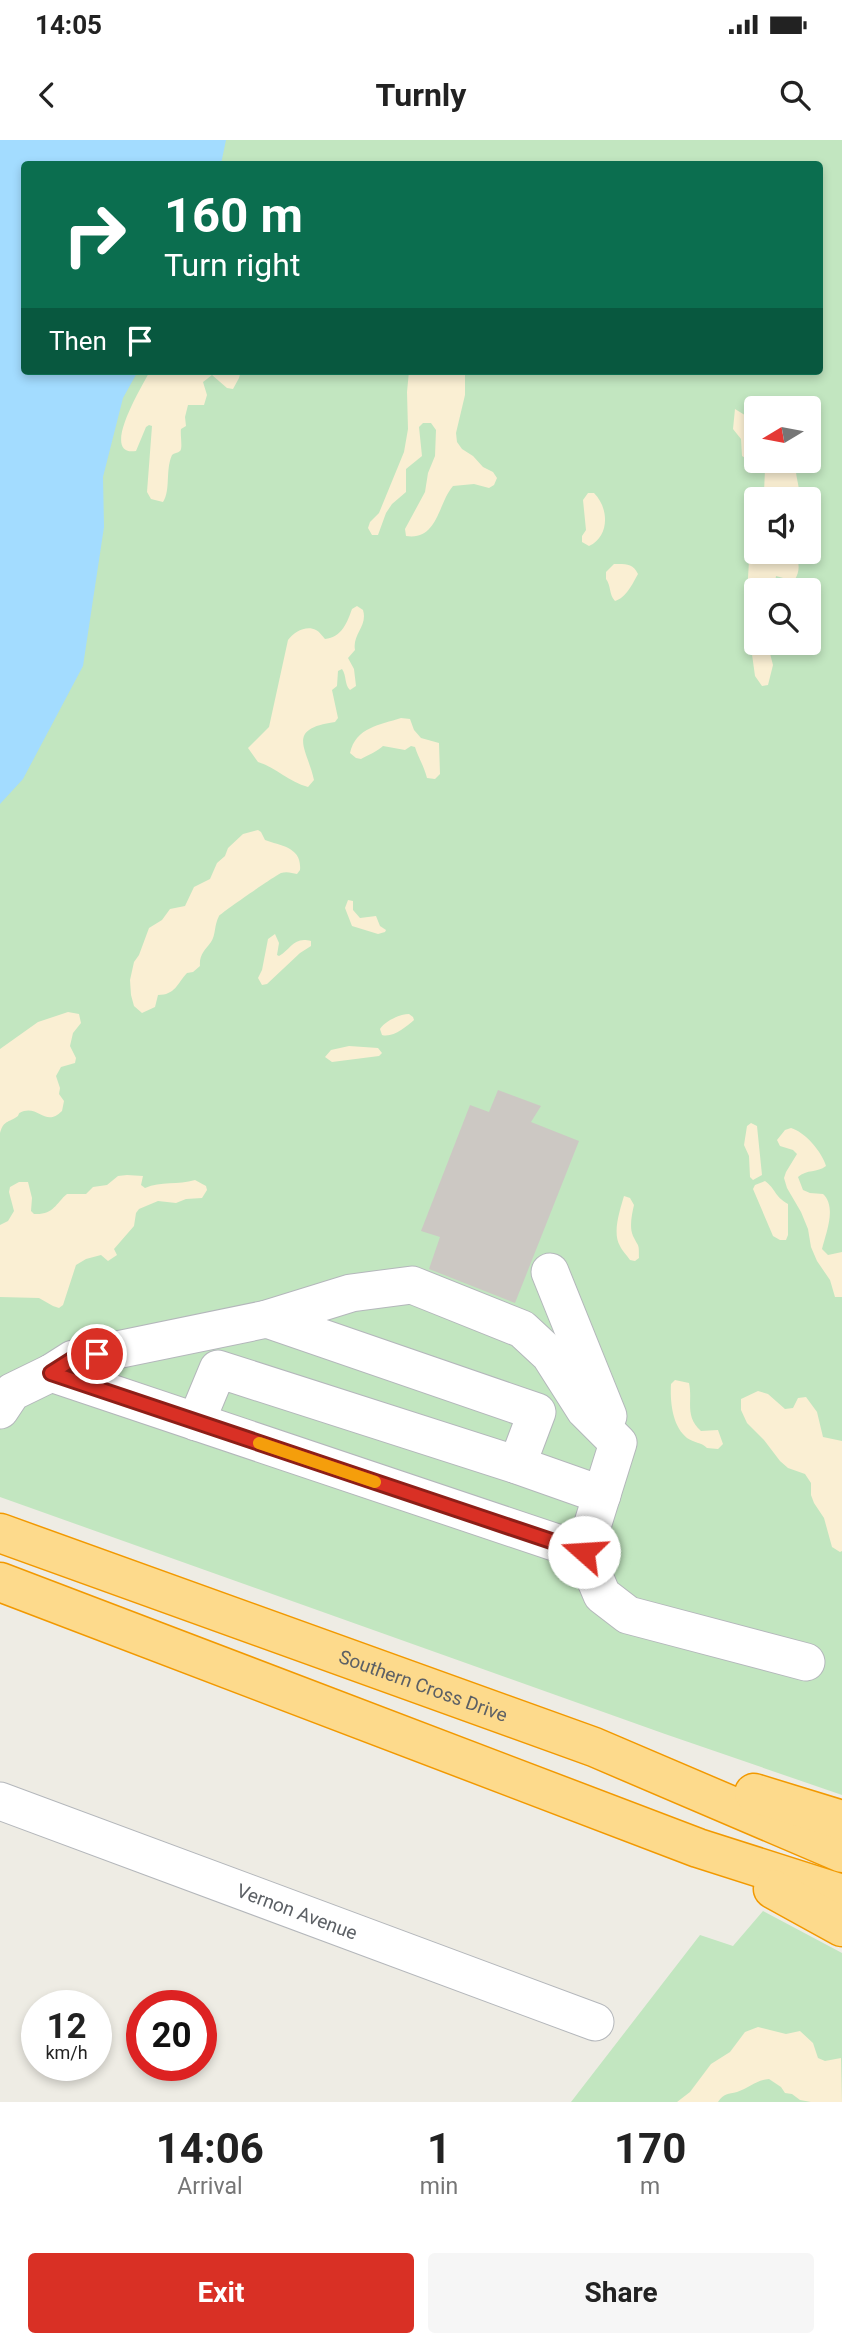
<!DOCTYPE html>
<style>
:root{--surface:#fff;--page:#f6f6f6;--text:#222;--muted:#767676;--accent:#d93025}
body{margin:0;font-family:Roboto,sans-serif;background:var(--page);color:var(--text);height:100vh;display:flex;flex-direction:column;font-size:26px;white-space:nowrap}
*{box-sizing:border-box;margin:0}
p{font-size:23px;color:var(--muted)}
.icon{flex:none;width:38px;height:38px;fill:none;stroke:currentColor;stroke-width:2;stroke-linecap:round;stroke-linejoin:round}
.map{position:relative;height:1962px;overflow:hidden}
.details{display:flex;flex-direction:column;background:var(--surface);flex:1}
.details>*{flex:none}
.top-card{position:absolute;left:21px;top:21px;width:802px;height:214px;border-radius:7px;box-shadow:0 4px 10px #0003;background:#0b6e4f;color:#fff;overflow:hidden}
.needle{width:46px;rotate:260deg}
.buttons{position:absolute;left:744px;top:256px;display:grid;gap:14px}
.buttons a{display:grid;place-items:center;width:77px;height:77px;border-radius:7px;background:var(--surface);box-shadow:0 4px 10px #0003;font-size:35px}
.speed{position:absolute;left:21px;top:1850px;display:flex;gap:14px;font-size:35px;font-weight:700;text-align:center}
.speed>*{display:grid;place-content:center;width:91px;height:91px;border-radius:50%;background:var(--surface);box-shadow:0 4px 10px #0003;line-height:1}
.speed small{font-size:18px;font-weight:400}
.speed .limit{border:10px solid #d22;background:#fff;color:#111}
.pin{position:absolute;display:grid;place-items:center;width:60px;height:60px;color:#fff;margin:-30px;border:4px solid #fff;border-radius:50%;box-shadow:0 2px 7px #0007}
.me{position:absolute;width:77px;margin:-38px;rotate:289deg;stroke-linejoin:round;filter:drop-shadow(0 0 5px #0008)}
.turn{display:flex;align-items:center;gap:24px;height:147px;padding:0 28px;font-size:32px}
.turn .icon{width:91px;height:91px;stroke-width:2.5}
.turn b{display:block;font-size:49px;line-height:60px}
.then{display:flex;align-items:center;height:66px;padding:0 28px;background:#0003;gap:14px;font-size:26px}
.eta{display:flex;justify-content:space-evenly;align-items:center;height:119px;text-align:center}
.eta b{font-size:42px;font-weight:700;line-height:49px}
.cta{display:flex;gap:14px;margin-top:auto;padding:14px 28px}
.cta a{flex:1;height:80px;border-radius:7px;background:var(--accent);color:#fff;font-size:28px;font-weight:700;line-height:80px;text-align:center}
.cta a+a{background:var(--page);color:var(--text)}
.status{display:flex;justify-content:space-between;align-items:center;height:49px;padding:0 35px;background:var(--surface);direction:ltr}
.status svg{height:19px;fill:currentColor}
header{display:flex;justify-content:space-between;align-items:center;height:91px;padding:0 28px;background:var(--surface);font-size:32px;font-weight:700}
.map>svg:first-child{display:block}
.green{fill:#c2e6c0;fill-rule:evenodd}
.sand{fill:#faefd3}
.water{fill:#a3dcff}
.building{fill:#ccc8c3}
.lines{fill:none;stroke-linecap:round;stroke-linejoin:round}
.minor-casing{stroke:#b4b7bb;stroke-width:39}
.highway-casing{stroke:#f29900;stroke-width:41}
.minor{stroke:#fff;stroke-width:37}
.highway{stroke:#fdda8c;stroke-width:38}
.route-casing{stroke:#8d1f18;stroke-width:18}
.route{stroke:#d93025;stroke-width:12}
.slow{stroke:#f59e0b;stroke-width:12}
.labels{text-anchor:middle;stroke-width:5;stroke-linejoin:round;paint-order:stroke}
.street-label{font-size:19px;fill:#5c6065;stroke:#fff}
</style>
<div class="status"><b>14:05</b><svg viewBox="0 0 49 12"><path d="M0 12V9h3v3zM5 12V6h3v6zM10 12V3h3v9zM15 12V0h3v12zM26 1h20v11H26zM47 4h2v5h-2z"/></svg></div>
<header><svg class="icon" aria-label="back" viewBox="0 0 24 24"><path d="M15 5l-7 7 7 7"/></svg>Turnly<svg class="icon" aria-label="search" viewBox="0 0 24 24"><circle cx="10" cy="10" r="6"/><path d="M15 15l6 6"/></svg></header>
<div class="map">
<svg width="842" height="1962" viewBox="0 0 842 1962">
<rect width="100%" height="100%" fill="#eeece4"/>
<path class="green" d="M 160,0 L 842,0 L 842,1655 L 665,1594 L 0,1357 L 0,564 L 93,231 L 819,231 L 819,24 L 153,24 ZM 756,268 L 808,268 L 808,320 L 756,320 ZM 756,359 L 808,359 L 808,411 L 756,411 ZM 756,450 L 808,450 L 808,502 L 756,502 Z
M 763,1771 L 842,1813 L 842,1962 L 571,1962 L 700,1795 L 733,1806 Z"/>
<path class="sand" d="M 150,231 L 241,231 L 239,238 L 233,249 L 227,248 L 212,235 L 203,242 L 207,255 L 204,265 L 188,265 L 185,277 L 186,286 L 181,289 C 180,294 183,309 180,311 C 178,313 174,313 172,315 C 165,331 171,350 163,362 L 151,359 L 147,352 L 152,286 L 149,285 L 146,287 L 136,311 C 98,317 144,243 150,231 Z
M 409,231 L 465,231 L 465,255 L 456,293 L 457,302 L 462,309 L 473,316 L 483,327 L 493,332 L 497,338 L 494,345 L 489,348 L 474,344 L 453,346 C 438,363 438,401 406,396 L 405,389 L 425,352 L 428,333 L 435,316 L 436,290 L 431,283 L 423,283 L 419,287 L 422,316 L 406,329 L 406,352 L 392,364 L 386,373 L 378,395 L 372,395 L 368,388 L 370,382 L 379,373 L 404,312 L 408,289 L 407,252 Z
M 735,269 L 756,282 L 756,320 L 797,320 C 793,335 801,345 799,359 L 767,359 L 764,352 L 765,330 L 742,316 L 741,299 L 733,289 Z
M 588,353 L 594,353 C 609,368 610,396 589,406 L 582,402 L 582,396 L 586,390 L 583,360 Z
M 756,403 L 756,411 L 795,411 C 799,423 801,430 794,441 L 776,436 L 774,450 L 756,450 L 756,502 L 767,502 L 773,525 L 768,545 L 762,546 L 755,536 L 746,471 L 749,421 Z
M 614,424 C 625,424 633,423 638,434 C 633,443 626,458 615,461 C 609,455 611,445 606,439 L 606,432 Z
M 357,466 L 363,470 C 368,486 352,494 355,510 L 348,518 L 354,529 L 356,546 L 350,550 C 344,544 347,536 342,529 L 338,531 L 337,546 L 332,550 L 338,578 L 335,582 C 285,589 307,608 314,640 L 308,647 C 289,642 277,628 258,622 L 248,608 L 269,587 L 288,500 C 294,492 306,485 316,490 C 320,492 322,496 325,499 C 342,497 347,483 352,469 Z
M 401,578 L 410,579 L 414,590 L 421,598 L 439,603 L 440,634 L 435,639 L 427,638 C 424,626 418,617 415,607 L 411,606 L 405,610 L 383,606 C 378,611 368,615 361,619 L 356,618 L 350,613 C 356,587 380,585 401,578 Z
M 258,690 L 261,692 L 265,700 C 281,706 302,707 300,730 L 297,734 C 292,733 287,731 281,733 C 276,735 221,773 219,776 C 214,785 216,795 211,802 C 205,810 199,815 200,826 L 193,832 L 187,833 C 177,844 175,855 158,855 L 155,867 L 142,873 L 134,866 L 131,855 L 130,840 L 134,822 L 139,815 L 149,788 L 162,780 L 170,769 L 185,766 L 194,747 L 210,739 L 217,723 L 225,716 L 228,708 L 243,694 Z
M 348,760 L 353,761 L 353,770 L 360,778 L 376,776 L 380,786 L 386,790 L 385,792 L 378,794 L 352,786 L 345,768 Z
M 275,794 L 279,803 L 277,815 L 279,816 C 291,809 294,796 311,801 L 311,806 L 300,813 L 267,844 L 262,845 L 258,838 L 262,830 L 268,799 Z
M 68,872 L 79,874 L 81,883 L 73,893 L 70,906 L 76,918 L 75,923 L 61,927 L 56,936 L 60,948 L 59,954 L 64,961 L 62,971 C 46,987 40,967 24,971 C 15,974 22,974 15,978 C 5,983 3,983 0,993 L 0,909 L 38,882 Z
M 409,874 L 413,877 L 414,880 C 406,887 393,898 382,895 L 380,889 C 385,881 400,874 409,874 Z
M 349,906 L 378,908 L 382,913 L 379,916 L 332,922 L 325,917 L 331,910 Z
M 751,983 L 757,986 L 762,1035 L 753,1040 L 750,1037 L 749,1016 L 744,1005 L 747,986 Z
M 791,988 C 805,992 822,1012 826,1026 C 817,1033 807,1029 798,1037 L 803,1050 L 810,1053 L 823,1054 C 837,1067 826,1093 822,1109 L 828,1115 L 842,1112 L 842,1157 L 835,1157 L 830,1140 L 817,1121 L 811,1107 L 808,1089 L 801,1072 L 787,1048 L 784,1038 L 786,1032 L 797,1014 L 793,1010 L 780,1006 L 777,1000 L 785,990 Z
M 127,1035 L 143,1036 L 141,1045 L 145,1048 C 161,1041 178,1045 195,1040 L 206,1046 L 207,1050 L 202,1058 L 186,1059 L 176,1063 L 158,1061 L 139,1069 L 136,1073 L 134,1086 L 114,1109 L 117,1115 L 108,1121 L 101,1115 L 86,1119 L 76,1125 L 63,1165 L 59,1168 L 53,1166 L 39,1158 L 0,1157 L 0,1085 L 8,1081 L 14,1071 L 9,1052 L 10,1047 L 19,1042 L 28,1042 L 32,1058 L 31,1071 L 34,1074 C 54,1075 55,1064 67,1054 L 86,1054 L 93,1047 L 107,1045 L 118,1036 Z
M 765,1041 C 776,1049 774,1056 788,1064 L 788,1095 L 786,1100 L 780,1100 L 773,1096 L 753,1049 L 755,1045 Z
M 624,1056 L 630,1058 L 634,1065 C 632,1074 629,1087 633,1096 C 639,1108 639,1103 639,1118 L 635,1121 L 630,1120 C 627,1115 622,1111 620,1106 C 612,1093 620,1070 624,1056 Z
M 675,1240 L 689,1243 C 693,1261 684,1276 701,1291 L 718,1290 L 723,1304 L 718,1309 L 707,1308 C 701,1302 694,1303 687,1298 C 672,1286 670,1261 671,1244 Z
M 758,1251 L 768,1254 L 785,1269 L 793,1268 L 798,1258 L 806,1257 L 817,1272 L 823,1297 L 842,1301 L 842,1411 L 840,1412 L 832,1407 L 824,1378 L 814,1363 L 811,1355 L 811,1343 L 805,1334 L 788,1328 L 780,1321 L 764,1300 L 747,1283 L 741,1270 L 741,1259 Z
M 758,1887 L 786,1894 L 800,1891 L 813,1903 L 818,1918 L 825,1921 L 841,1918 L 842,1962 L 811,1962 L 800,1960 L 792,1954 L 785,1953 L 781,1947 L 769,1939 C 756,1940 749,1948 737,1952 C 728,1954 724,1953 718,1962 L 677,1962 L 690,1952 L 711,1924 L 730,1912 L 745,1892 Z"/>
<path class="water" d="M 0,0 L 226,0 L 221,24 L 24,24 L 24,231 L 138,231 L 123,258 L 103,337 L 104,387 L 83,526 L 23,639 L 0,664 Z"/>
<path class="building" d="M 498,950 L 541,966 L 531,982 L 579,1001 L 515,1163 L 429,1129 L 440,1097 L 421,1091 L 470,965 L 489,972 Z"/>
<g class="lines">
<g class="minor-casing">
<g id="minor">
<path d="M 550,1132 L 608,1276"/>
<path d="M 51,1233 L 73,1219 L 267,1179 L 537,1272 L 517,1325 L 602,1355"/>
<path d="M 0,1270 L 12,1252 L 51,1233 L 584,1412 L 618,1303 L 585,1270 L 550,1215 L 522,1189 L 412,1145 L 351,1153 L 267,1179"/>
<path d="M 196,1282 L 218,1229 L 517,1325"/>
<path d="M 584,1412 L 602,1455 L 628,1475 L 806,1522"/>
<path id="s1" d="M 0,1661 L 595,1882"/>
</g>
</g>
<g class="highway-casing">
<g id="highway">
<path id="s2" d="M 0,1393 L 594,1607 L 842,1713"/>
<path d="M 0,1442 L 698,1708 L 842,1754"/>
<path d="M 754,1653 L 842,1680"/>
<path d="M 773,1749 L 842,1787"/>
</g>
</g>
<use href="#minor" class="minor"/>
<use href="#highway" class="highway"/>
</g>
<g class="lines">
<g class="route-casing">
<path id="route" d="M 97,1214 L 73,1219 L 51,1233 L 584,1412"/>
</g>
<use href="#route" class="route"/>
<path class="slow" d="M 259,1303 L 375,1342"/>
</g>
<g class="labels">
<g class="street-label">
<text dy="7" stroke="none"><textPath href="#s2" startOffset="450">Southern Cross Drive</textPath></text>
<text dy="7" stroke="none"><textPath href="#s1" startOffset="317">Vernon Avenue</textPath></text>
</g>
</g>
</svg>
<div class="buttons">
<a><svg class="needle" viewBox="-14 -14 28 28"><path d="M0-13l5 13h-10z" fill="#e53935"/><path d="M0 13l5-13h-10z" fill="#767676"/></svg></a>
<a><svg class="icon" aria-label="sound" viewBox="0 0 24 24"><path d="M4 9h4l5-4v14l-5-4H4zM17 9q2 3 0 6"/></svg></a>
<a><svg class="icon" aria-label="search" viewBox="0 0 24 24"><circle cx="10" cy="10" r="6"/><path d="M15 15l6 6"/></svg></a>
</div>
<div class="speed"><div>12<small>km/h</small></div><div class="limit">20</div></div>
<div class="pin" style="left:97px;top:1214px;background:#d93025"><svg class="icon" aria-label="arrive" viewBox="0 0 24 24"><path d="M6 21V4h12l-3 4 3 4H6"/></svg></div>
<svg class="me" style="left:584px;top:1412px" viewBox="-20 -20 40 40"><circle r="19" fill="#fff"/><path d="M0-13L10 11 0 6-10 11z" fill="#d93025"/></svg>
<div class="top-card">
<div class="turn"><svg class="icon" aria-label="right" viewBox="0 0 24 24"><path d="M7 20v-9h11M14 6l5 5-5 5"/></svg><div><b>160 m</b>Turn right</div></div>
<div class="then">Then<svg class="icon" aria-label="arrive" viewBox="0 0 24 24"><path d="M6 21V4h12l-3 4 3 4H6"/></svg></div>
</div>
</div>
<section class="details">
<div class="eta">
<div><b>14:06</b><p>Arrival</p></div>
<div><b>1</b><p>min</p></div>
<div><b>170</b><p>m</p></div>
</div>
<div class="cta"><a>Exit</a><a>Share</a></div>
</section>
